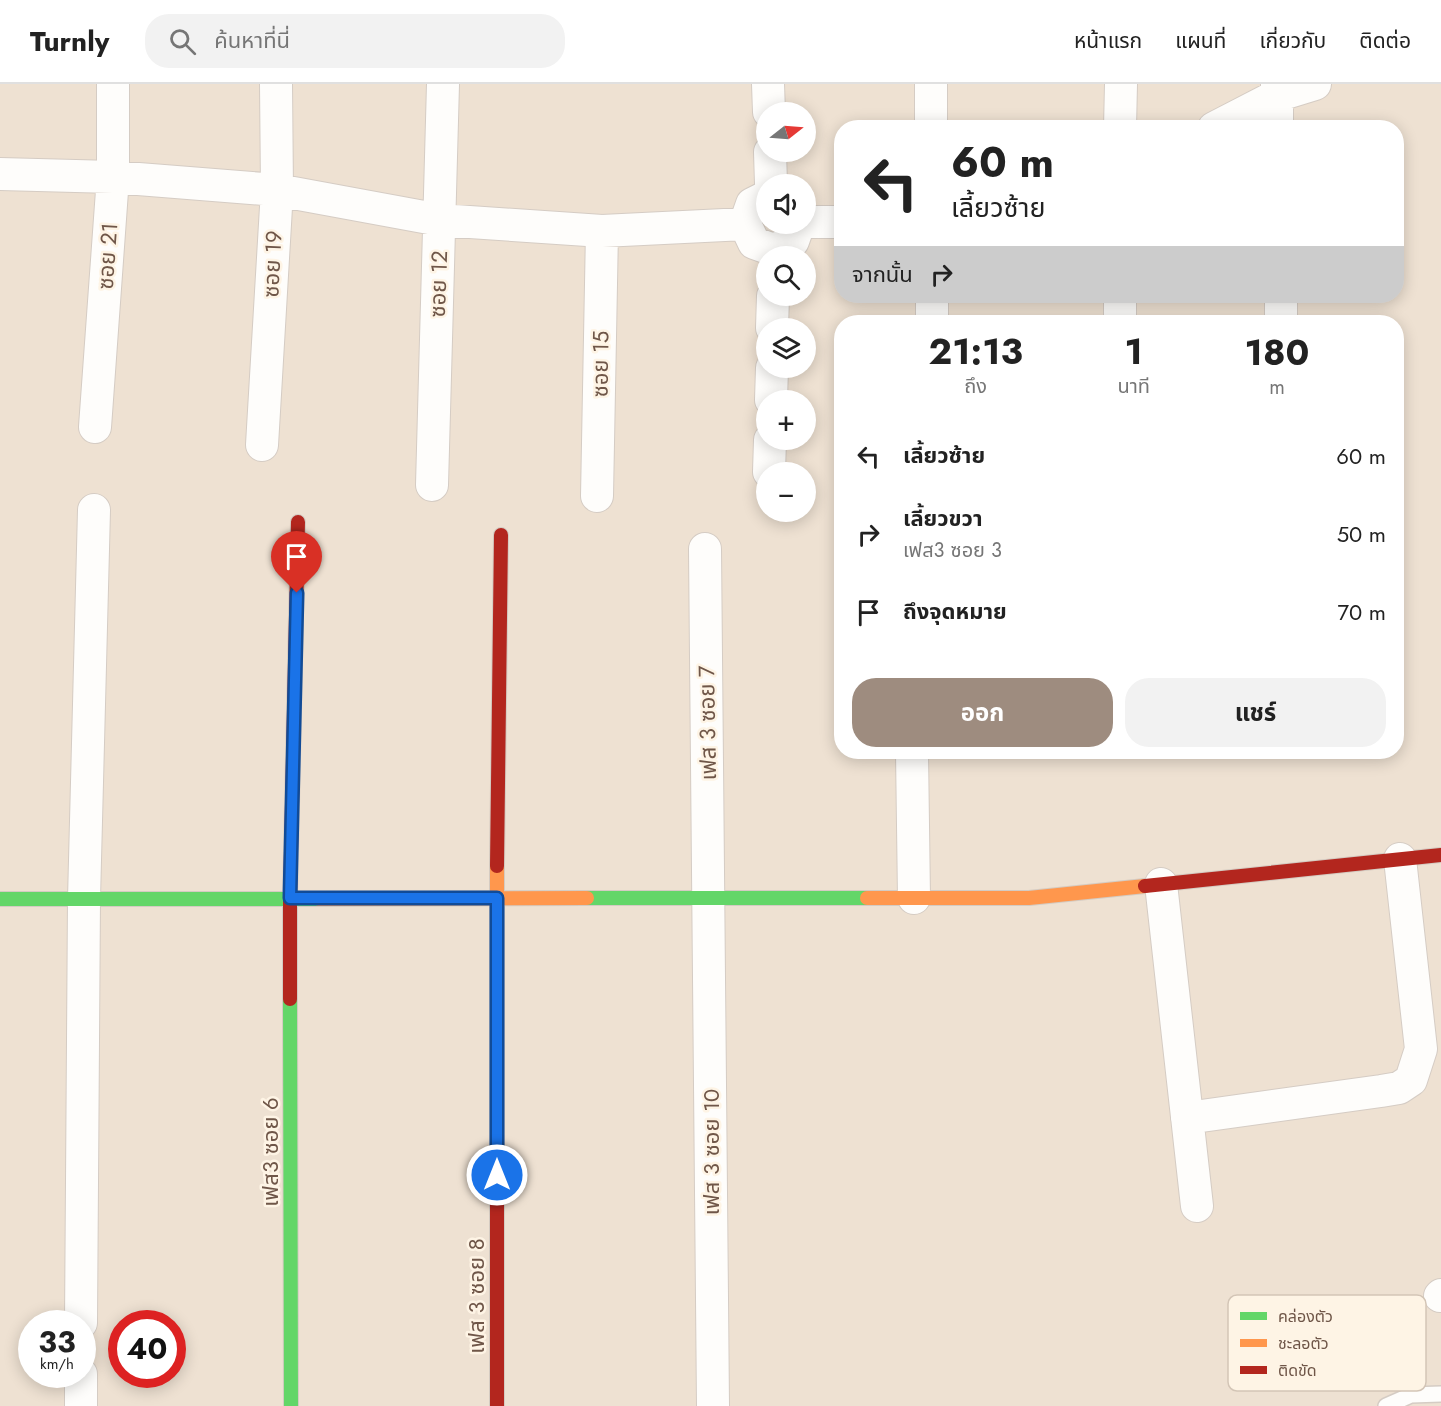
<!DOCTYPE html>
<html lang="th">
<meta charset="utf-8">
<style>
:root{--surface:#fff;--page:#f2f2f2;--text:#222;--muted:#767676;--line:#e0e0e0;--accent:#9e8c7f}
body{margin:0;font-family:Jost,"Noto Sans Thai",sans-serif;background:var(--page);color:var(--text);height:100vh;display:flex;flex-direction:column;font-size:22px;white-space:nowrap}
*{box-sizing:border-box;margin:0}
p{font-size:20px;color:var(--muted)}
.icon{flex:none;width:33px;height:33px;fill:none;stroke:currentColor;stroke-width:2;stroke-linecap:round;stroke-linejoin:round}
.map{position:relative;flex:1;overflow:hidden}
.sheet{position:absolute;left:834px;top:231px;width:570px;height:444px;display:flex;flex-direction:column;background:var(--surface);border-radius:24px;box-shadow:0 3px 15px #0003}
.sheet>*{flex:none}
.hud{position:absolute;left:834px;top:36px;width:570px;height:183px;border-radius:24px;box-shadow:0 3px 15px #0003;background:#fff;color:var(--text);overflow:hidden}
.needle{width:39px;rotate:73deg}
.fabs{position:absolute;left:756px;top:18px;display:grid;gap:12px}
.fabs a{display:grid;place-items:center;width:60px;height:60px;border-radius:50%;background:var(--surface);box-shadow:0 3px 15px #0003;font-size:30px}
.speed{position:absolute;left:18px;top:1226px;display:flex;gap:12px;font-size:30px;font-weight:700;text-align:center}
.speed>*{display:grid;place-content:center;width:78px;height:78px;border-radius:50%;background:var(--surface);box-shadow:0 3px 15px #0003;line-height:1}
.speed small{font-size:15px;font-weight:400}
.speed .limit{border:9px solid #d22;background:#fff;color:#111}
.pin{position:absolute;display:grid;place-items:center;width:51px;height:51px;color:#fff;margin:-62px -26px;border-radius:50% 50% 50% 0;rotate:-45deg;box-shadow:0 0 6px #0007}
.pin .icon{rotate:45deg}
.me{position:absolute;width:66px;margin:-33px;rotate:0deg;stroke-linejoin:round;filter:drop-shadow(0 0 4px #0008)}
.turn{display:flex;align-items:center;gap:21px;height:126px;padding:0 18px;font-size:27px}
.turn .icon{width:78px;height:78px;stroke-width:2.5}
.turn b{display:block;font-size:42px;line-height:51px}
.then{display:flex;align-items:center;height:57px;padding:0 18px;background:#0003;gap:12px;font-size:22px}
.eta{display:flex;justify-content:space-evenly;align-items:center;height:102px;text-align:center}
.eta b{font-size:36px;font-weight:700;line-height:42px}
.cta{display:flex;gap:12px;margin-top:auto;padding:12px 18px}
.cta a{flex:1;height:69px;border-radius:24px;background:var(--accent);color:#fff;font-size:24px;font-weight:700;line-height:69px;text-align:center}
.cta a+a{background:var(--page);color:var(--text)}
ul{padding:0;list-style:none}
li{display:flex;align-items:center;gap:18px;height:78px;padding:0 18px}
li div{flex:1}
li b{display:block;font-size:22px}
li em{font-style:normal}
header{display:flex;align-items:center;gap:36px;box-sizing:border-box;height:84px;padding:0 30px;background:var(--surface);border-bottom:2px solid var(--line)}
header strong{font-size:28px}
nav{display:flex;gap:33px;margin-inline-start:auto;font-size:21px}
.search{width:420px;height:54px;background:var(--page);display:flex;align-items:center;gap:15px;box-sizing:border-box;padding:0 21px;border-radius:24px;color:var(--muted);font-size:22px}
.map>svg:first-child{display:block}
.residential{fill:#eee1d2;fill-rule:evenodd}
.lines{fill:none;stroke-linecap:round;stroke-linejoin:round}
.lane-casing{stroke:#d5ccc4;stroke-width:18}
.street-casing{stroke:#d5ccc4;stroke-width:34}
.fast-casing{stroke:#d4cbc2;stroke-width:16}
.slow-casing{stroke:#d4cbc2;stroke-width:16}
.jam-casing{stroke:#d4cbc2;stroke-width:16}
.lane{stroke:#fefdfb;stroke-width:15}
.street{stroke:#fefdfb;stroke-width:32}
.fast{stroke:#63d668;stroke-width:14}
.slow{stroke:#ff974d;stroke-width:14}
.jam{stroke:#b3261e;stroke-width:14}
.route-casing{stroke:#114b97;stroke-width:15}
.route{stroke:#1a73e8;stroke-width:10}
.labels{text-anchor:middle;stroke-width:5;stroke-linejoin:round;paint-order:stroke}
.street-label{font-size:22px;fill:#6f5648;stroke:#fef4e5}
.key{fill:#fef4e5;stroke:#d3c5b6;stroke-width:1.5}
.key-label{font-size:16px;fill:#6f5648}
</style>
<header>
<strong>Turnly</strong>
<div class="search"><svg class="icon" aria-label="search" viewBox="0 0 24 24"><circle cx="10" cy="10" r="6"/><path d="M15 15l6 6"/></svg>ค้นหาที่นี่</div>
<nav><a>หน้าแรก</a><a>แผนที่</a><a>เกี่ยวกับ</a><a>ติดต่อ</a></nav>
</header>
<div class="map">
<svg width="1441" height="1322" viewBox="0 0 1441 1322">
<rect width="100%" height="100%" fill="#f5efe5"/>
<path class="residential" d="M 0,0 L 1441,0 L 1441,1322 L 0,1322 ZM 766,28 L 806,28 L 806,68 L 766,68 ZM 842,44 L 1396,44 L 1396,212 L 842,212 ZM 766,100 L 806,100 L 806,140 L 766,140 ZM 766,172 L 806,172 L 806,212 L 766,212 ZM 842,238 L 1396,238 L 1396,668 L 842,668 ZM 766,244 L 806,244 L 806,284 L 766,284 ZM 766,316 L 806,316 L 806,356 L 766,356 ZM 766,388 L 806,388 L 806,428 L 766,428 ZM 32,1239 L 82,1239 L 82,1290 L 32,1290 ZM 122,1239 L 172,1239 L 172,1290 L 122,1290 Z"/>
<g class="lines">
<g class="lane-casing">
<path id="lane" d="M 1386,1322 L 1411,1311 L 1441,1310"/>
</g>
<g class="street-casing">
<path id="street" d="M 768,0 L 769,28
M 931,0 L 931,44
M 1277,0 L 1277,44
M 1120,44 L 1121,0
M 1214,44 L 1276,12 L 1315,0
M 770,68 L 771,100
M 0,90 L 113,93 L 277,106 L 440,136 L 602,147 L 745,140
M 766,113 L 752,120 L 745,140 L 754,159 L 774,166 L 793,157 L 799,140
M 806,138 L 842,138
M 932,212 L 932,238
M 1120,212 L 1120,238
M 1281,212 L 1281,238
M 772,244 L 773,212
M 771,316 L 772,284
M 95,343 L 113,93 L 113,0
M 262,361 L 277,106 L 276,0
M 769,388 L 770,356
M 432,401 L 443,0
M 597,412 L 602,147
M 705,465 L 713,1322
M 912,668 L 914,814
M 1161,800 L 1197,1122
M 1187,1034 L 1381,1007 L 1399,1004 L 1411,996 L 1421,965 L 1400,775
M 1440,1212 L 1441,1211
M 81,1239 L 84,815 L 94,426
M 81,1322 L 81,1290"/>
</g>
<g class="fast-casing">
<path id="fast" d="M 587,814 L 867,814
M 0,815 L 319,815
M 290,915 L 291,1322"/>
</g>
<g class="slow-casing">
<path id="slow" d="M 867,814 L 1029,814 L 1145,802
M 319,815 L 587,814
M 497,1026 L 497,782"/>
</g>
<g class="jam-casing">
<path id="jam" d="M 497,782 L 501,451
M 1145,802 L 1441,771
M 290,915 L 290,814 L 298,438
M 497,1026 L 497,1322"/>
</g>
<use href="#lane" class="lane"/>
<use href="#street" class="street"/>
<use href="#fast" class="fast"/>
<use href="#slow" class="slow"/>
<use href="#jam" class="jam"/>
</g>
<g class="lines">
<g class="route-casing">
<path id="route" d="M 297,509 L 290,814 L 497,814 L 497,1091"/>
</g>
<use href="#route" class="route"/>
</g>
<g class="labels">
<g class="street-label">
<text transform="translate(107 172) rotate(-86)" y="8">ซอย 21</text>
<text transform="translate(272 180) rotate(-87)" y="8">ซอย 19</text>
<text transform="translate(438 200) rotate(-88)" y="8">ซอย 12</text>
<text transform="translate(600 280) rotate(-89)" y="8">ซอย 15</text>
<text transform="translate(707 639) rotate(-91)" y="8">เฟส 3 ซอย 7</text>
<text transform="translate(270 1068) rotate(-90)" y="8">เฟส3 ซอย 6</text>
<text transform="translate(711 1068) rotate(-90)" y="8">เฟส 3 ซอย 10</text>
<text transform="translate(476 1212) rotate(-90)" y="8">เฟส 3 ซอย 8</text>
</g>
</g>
<rect x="1228" y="1211" width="198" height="96" rx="9" class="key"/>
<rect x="1240" y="1228" width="27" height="8" fill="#63d668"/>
<rect x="1240" y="1255" width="27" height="8" fill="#ff974d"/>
<rect x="1240" y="1282" width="27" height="8" fill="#b3261e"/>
<g class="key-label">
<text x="1278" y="1238">คล่องตัว</text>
<text x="1278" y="1265">ชะลอตัว</text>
<text x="1278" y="1292">ติดขัด</text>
</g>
</svg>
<div class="fabs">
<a><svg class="needle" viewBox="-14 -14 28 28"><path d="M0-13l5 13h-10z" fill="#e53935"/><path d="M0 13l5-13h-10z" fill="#767676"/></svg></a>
<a><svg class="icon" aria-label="sound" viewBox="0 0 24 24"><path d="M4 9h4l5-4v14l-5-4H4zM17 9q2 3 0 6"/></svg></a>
<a><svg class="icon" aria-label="search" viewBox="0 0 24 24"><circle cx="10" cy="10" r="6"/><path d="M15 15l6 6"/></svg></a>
<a><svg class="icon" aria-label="layers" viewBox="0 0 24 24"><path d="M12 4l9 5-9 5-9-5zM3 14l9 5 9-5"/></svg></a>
<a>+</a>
<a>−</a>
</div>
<div class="speed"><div>33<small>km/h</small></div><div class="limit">40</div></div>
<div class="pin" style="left:297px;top:509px;background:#d93025"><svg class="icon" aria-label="arrive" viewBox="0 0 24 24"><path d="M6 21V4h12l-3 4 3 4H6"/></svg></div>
<svg class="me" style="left:497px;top:1091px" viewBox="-20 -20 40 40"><circle r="17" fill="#1a73e8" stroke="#fff" stroke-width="3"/><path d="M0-11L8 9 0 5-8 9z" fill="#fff"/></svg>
<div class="hud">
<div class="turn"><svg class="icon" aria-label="left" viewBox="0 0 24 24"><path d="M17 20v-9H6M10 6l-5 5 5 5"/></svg><div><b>60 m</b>เลี้ยวซ้าย</div></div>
<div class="then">จากนั้น<svg class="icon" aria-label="right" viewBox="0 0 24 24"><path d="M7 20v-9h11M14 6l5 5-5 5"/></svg></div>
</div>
<section class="sheet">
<div class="eta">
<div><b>21:13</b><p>ถึง</p></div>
<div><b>1</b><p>นาที</p></div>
<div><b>180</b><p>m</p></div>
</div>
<ul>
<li><svg class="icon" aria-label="left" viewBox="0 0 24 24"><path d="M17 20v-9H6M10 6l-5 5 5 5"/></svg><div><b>เลี้ยวซ้าย</b></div><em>60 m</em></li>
<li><svg class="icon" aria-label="right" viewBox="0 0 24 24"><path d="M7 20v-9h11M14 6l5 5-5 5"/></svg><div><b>เลี้ยวขวา</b><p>เฟส3 ซอย 3</p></div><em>50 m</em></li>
<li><svg class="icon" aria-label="arrive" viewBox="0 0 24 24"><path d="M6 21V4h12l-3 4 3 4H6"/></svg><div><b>ถึงจุดหมาย</b></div><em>70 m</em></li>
</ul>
<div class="cta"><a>ออก</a><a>แชร์</a></div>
</section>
</div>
